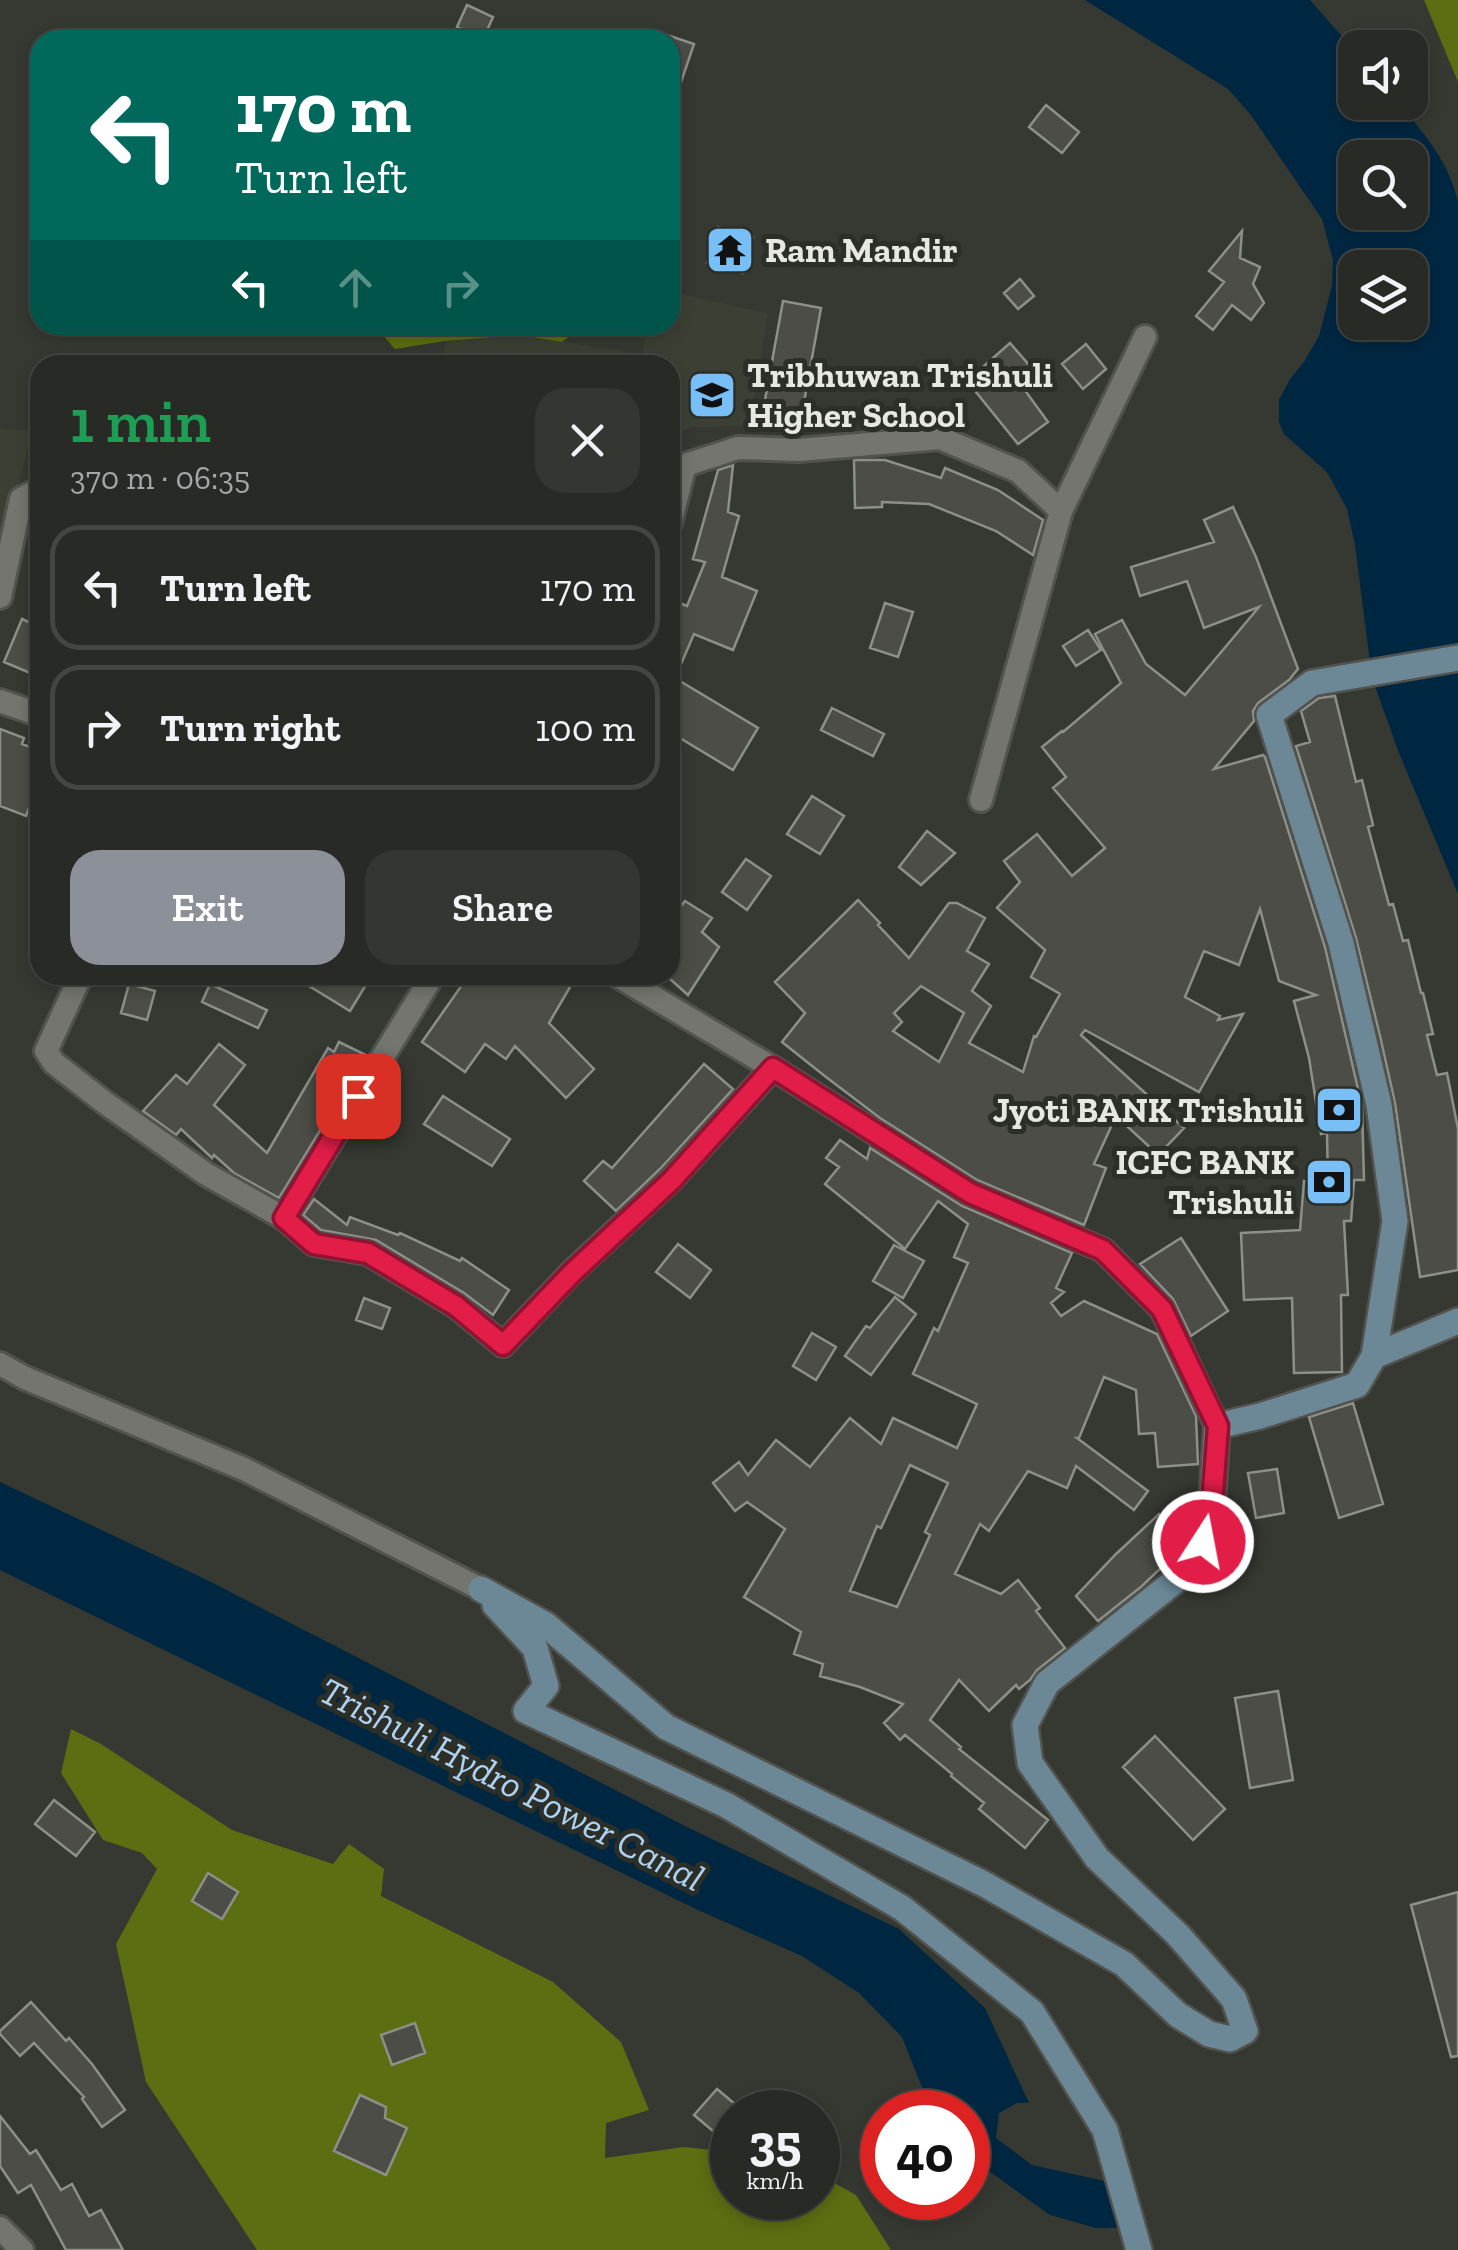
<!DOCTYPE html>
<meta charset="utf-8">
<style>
:root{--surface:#282a26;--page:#343632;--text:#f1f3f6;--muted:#a5a7a7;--line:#444643;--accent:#8c9099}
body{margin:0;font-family:"Zilla Slab",serif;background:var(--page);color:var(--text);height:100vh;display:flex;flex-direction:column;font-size:38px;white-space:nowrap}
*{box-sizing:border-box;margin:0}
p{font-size:32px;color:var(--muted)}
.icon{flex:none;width:55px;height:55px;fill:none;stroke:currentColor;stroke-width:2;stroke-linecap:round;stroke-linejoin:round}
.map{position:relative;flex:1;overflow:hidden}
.side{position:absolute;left:30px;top:355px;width:650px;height:630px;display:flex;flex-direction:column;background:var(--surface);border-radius:30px;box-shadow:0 5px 15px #0003,0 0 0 2px var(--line)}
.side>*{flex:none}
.hud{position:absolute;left:30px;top:30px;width:650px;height:305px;border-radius:30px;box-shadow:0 5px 15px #0003,0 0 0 2px var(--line);background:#00695c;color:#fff;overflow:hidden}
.controls{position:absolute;left:1338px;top:30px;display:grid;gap:20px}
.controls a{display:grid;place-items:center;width:90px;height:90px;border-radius:20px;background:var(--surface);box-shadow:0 5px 15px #0003,0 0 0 2px var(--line);font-size:50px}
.speed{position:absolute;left:710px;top:2090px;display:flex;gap:20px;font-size:50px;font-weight:700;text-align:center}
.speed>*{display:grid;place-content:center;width:130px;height:130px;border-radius:50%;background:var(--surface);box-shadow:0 5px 15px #0003,0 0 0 2px var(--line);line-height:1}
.speed small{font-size:25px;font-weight:400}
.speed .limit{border:15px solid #d22;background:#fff;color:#111}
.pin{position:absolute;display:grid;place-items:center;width:85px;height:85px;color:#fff;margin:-42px;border-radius:20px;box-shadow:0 5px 15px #0006}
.me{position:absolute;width:110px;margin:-55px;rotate:11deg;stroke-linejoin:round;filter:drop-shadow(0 0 8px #0008)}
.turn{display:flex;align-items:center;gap:35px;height:210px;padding:0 40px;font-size:45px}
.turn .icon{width:130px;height:130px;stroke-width:2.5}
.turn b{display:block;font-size:70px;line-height:85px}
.lanes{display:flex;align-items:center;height:95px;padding:0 40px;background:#0003;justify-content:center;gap:50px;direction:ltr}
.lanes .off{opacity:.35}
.round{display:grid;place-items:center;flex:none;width:105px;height:105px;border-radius:30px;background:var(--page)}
.summary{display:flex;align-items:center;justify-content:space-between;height:170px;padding:0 40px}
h1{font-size:60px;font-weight:600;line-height:75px;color:#1e9e55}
.button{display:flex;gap:20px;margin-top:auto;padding:20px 40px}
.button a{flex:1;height:115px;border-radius:30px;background:var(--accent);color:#fff;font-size:40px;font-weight:600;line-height:115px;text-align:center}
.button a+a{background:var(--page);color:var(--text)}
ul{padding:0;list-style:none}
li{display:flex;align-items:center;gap:30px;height:125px;margin:0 20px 15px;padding:0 20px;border:5px solid var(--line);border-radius:30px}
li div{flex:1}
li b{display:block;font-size:38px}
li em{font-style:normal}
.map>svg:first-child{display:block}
.built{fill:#3c4034}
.forest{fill:#5c6e12}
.water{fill:#002742;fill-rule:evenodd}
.building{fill:#4b4d46;stroke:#8d9088;stroke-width:2.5;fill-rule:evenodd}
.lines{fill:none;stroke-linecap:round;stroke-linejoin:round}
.street-casing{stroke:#52534f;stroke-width:28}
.secondary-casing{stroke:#52534f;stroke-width:30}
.street{stroke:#73756e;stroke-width:22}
.secondary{stroke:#6c8897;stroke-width:25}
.route-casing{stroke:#92132f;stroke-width:25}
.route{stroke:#e11d48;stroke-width:18}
.labels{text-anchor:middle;stroke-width:10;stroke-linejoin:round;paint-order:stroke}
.poi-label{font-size:35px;font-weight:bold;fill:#e7e8e4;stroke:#2c2e28;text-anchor:start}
.water-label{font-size:38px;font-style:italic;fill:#add1f0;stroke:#2c2e28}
</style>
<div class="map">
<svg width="1458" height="2250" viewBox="0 0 1458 2250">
<rect width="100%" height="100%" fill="#363832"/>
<path class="built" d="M 670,292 L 768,313 L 750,426 L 691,427 L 672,437 L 670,453 L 670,365 L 442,365 L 445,341 L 520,335 L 642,354 L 648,325 L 670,325 Z
M 0,428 L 32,432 L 0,557 Z"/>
<path class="forest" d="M 1424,0 L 1458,0 L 1458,82 Z
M 374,325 L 583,325 L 562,342 L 520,335 L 445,341 L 395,349 Z
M 71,1729 L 101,1744 L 232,1830 L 333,1864 L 349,1844 L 384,1869 L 381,1896 L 553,1982 L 621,2042 L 649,2110 L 606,2123 L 605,2158 L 684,2147 L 732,2152 L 732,2198 L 818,2198 L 818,2174 L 856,2195 L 891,2250 L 257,2250 L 146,2082 L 116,1944 L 157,1869 L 142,1853 L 103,1840 L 61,1773 Z"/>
<path class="water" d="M 1085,0 L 1310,0 L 1355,51 L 1355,102 L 1398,103 C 1424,133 1449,162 1458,202 L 1458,894 L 1399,753 L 1372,678 L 1355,545 L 1347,509 L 1327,472 L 1284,434 L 1279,422 L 1279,400 L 1290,379 L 1304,362 L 1319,336 L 1332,286 L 1333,260 L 1322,219 L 1251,115 L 1228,89 ZM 1355,158 L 1410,158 L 1410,212 L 1355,212 ZM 1355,268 L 1410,268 L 1410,322 L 1355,322 Z
M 0,1482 L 205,1579 L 689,1828 L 899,1929 L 985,2008 L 1029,2103 L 1017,2103 L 999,2113 L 996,2138 L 1032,2165 L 1114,2183 L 1128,2228 L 1096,2228 L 1050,2215 L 982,2166 L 968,2170 L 968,2112 L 932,2112 L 902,2037 L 859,1993 L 802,1956 L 696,1909 L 0,1570 Z"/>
<path class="building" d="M 467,5 L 493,17 L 483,39 L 457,27 Z
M 670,36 L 694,44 L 674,103 L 670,102 Z
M 1046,105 L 1079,132 L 1062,153 L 1029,127 Z
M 718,227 L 753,237 L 743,273 L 707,263 Z
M 1242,231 L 1240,258 L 1260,267 L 1253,284 L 1264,303 L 1251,320 L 1232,305 L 1213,330 L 1196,316 L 1224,282 L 1209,271 Z
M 1020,279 L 1034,296 L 1018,309 L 1004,293 Z
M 783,301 L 821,308 L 799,430 L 761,422 Z
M 1010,343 L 1035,372 L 1021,385 L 1048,422 L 1018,444 L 967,381 Z
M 1086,344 L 1106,369 L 1083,389 L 1062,364 Z
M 854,460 L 885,460 L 941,478 L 945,468 L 998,490 L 1043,520 L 1033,555 L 996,531 L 929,504 L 882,502 L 882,507 L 855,508 Z
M 733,465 L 728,512 L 739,516 L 722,577 L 757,591 L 733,650 L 694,634 L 675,678 L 758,728 L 733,770 L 670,732 L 670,599 L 687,606 L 705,562 L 693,559 L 718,470 Z
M 1233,507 L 1256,557 L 1298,669 L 1289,680 L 1258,703 L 1253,711 L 1254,721 L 1214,769 L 1263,755 L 1265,757 L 1325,947 L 1362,1106 L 1364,1180 L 1354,1180 L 1351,1221 L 1344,1221 L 1348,1295 L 1341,1295 L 1342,1372 L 1294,1373 L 1292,1298 L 1244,1300 L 1241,1233 L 1300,1230 L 1304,1181 L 1328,1183 L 1327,1133 L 1321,1134 L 1309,1058 L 1294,1001 L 1316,995 L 1279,981 L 1260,909 L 1239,965 L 1204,951 L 1185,997 L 1220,1016 L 1218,1020 L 1243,1014 L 1199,1092 L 1085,1030 L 1081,1035 L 1184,1128 L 1162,1151 L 1154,1151 L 1116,1116 L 1094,1164 L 1106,1168 L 1084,1225 L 977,1180 L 880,1118 L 826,1077 L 782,1042 L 805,1013 L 775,982 L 858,900 L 880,923 L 878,925 L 909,958 L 949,903 L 957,903 L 985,918 L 967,951 L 989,964 L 972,991 L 991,1006 L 969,1043 L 1023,1072 L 1034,1036 L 1036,1037 L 1060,994 L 1031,977 L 1045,950 L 997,908 L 1020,882 L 1004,861 L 1037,834 L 1072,876 L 1105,848 L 1053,788 L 1066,777 L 1042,747 L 1062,731 L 1063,732 L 1121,683 L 1095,634 L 1122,620 L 1146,664 L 1185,695 L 1259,607 L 1204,628 L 1187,581 L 1140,596 L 1131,567 L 1214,542 L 1204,520 ZM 921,986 L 964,1013 L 939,1062 L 893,1031 L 902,1022 L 894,1013 Z
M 885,603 L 913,612 L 898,657 L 870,648 Z
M 22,619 L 40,627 L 40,677 L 4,662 Z
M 1088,630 L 1101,650 L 1076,666 L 1063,646 Z
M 1335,696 L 1356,782 L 1362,780 L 1373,825 L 1368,827 L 1389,905 L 1393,904 L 1403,941 L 1408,940 L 1421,993 L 1423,993 L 1433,1034 L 1427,1035 L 1437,1075 L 1447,1073 L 1458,1129 L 1458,1270 L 1420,1277 L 1395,1103 L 1380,1036 L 1356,938 L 1296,746 L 1310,742 L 1301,711 L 1319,698 Z
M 832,708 L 884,734 L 873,756 L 821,730 Z
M 0,729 L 24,738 L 22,744 L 40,751 L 40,779 L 26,816 L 0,806 Z
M 812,796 L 844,816 L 820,854 L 787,834 Z
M 927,831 L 955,853 L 921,885 L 899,867 Z
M 746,859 L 771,876 L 747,910 L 722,892 Z
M 685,901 L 712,918 L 702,932 L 719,947 L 688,995 L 670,979 L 670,921 Z
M 291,975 L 372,975 L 350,1011 Z
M 469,975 L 561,975 L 573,982 L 549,1023 L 594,1069 L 566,1098 L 515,1046 L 506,1059 L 485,1044 L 465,1072 L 422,1042 Z
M 129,984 L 155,991 L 147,1020 L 121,1013 Z
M 210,984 L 267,1010 L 258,1028 L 202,1002 Z
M 339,1042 L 366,1055 L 279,1198 L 234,1173 L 214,1155 L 212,1158 L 181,1129 L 176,1135 L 143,1111 L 176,1075 L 187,1084 L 219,1044 L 245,1065 L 214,1105 L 267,1153 L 328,1048 L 334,1052 Z
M 704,1064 L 733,1089 L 660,1169 L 616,1211 L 584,1181 L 603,1161 L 612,1168 Z
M 443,1096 L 510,1139 L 492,1166 L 424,1124 Z
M 840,1140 L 867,1159 L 870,1148 L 962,1206 L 1072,1253 L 1056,1288 L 1064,1292 L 1051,1303 L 1061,1316 L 1084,1301 L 1157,1334 L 1196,1416 L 1198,1464 L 1158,1467 L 1155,1433 L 1139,1434 L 1136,1390 L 1104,1377 L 1079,1438 L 1077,1438 L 1148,1491 L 1134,1510 L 1076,1466 L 1067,1488 L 1028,1471 L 989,1531 L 980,1524 L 955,1574 L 1001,1594 L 1018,1580 L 1040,1608 L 1036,1611 L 1065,1648 L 1037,1670 L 1030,1680 L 1019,1689 L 1016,1685 L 989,1711 L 959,1680 L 930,1720 L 961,1747 L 959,1749 L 1048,1820 L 1025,1848 L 979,1809 L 984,1803 L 951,1776 L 952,1774 L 905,1735 L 900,1740 L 884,1723 L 903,1704 L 860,1687 L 820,1676 L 823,1664 L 794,1654 L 801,1632 L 744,1597 L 785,1529 L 747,1502 L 735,1511 L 713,1483 L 739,1462 L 748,1475 L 776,1440 L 810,1467 L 850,1418 L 881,1444 L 893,1418 L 957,1448 L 977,1404 L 913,1374 L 934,1328 L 938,1331 L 968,1263 L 954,1257 L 968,1224 L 938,1201 L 905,1249 L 825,1184 L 839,1167 L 826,1158 ZM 910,1465 L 948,1483 L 925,1532 L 930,1535 L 897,1607 L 850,1591 L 877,1526 L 881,1528 Z
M 314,1199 L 347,1225 L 350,1217 L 398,1235 L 400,1233 L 460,1261 L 462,1258 L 509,1290 L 493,1315 L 464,1293 L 376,1240 L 321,1230 L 303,1215 Z
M 1181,1238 L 1228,1311 L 1191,1336 L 1173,1299 L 1140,1264 Z
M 678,1244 L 711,1270 L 690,1298 L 656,1272 Z
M 894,1245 L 924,1261 L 903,1298 L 873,1281 Z
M 895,1297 L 916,1314 L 871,1375 L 845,1356 L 866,1326 L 870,1328 Z
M 364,1298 L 390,1308 L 382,1329 L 356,1320 Z
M 812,1333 L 836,1347 L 816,1380 L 793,1366 Z
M 1353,1403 L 1383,1504 L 1339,1518 L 1309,1417 Z
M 1277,1469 L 1284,1513 L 1256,1518 L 1248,1473 Z
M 1159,1514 L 1185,1544 L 1184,1546 L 1142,1586 L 1098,1621 L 1076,1596 L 1116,1554 Z
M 1278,1691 L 1293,1780 L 1250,1788 L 1235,1698 Z
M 1155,1736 L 1225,1809 L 1193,1840 L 1123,1767 Z
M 54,1800 L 95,1832 L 76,1856 L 35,1824 Z
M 208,1873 L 238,1892 L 222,1919 L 192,1901 Z
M 1458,1892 L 1458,2056 L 1451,2057 L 1411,1905 Z
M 31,2002 L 66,2041 L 69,2038 L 92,2064 L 125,2110 L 102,2127 L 82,2099 L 84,2097 L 34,2043 L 20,2056 L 0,2034 L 0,2031 Z
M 415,2023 L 425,2053 L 392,2065 L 381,2035 Z
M 717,2089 L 736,2105 L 713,2131 L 694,2115 Z
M 360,2095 L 386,2107 L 385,2118 L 407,2128 L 386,2175 L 334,2151 Z
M 0,2116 L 30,2154 L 36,2150 L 61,2190 L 72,2184 L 89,2216 L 101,2210 L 123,2250 L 66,2250 L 31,2185 L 18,2193 L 0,2166 Z"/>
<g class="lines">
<g class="street-casing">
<path id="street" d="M 1061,511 L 1145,337
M 670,523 L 685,465 L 738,448 L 799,450 L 940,438 L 1018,471 L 1061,511 L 981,800
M 0,597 L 21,499 L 40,489
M 0,701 L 40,715
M 81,975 L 46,1051 L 54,1063 L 104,1102 L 206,1174 L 284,1218
M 433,975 L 284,1218 L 314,1244 L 368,1253 L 456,1306 L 503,1345 L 573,1271 L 671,1180 L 773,1068
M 616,975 L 773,1068 L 970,1193 L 1103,1250 L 1162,1309 L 1217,1426
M 0,1364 L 25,1378 L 244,1469 L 481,1589
M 0,2228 L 22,2250"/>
</g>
<g class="secondary-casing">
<path id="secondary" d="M 1374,1356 L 1458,1321
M 481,1589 L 546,1625 L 666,1727 L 984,1884 L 1124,1964 L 1178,2015 L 1209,2034 L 1230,2039 L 1245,2031 L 1234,1999 L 1178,1935 L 1097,1858 L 1030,1763 L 1025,1725 L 1047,1683 L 1195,1565 L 1211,1519 L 1217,1426 L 1260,1416 L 1357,1385 L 1374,1356 L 1395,1221 L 1379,1105 L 1341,943 L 1269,715 L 1312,683 L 1458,658
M 495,1605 L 535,1648 L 546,1686 L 526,1711 L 726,1805 L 902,1908 L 1032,2012 L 1105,2130 L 1139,2250"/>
</g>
<use href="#street" class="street"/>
<use href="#secondary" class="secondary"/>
</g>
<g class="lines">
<g class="route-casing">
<path id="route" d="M 358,1096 L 284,1218 L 314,1244 L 368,1253 L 456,1306 L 503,1345 L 573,1272 L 672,1180 L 773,1068 L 970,1193 L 1103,1250 L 1162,1309 L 1218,1426 L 1211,1518 L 1203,1542"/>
</g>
<use href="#route" class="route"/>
</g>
<defs>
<g id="temple-square" transform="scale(2.5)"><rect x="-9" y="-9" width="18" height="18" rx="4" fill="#78bff8" stroke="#2c2e28"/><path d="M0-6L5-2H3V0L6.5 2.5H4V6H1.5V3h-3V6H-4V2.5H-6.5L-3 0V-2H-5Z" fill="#111"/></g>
<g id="school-square" transform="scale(2.5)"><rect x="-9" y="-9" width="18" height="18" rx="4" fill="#78bff8" stroke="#2c2e28"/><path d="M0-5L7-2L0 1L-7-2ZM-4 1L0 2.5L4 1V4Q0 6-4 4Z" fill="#111"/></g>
<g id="bank-square" transform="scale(2.5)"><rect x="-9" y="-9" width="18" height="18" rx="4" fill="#78bff8" stroke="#2c2e28"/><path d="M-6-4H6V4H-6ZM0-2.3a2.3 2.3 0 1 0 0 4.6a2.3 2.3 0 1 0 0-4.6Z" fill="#111"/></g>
</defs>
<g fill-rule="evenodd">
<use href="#temple-square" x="730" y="250"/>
<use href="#school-square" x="712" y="395"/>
<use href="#bank-square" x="1339" y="1110"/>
<use href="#bank-square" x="1329" y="1182"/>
</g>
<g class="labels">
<g class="poi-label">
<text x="765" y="262">Ram Mandir</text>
<text x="747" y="387">Tribhuwan Trishuli<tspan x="747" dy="40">Higher School</tspan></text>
<text x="1304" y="1122" text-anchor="end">Jyoti BANK Trishuli</text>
<text x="1294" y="1174" text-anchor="end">ICFC BANK<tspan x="1294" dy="40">Trishuli</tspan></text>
</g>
<g class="water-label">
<text transform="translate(512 1784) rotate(27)" y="13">Trishuli Hydro Power Canal</text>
</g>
</g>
</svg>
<div class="controls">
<a><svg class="icon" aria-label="sound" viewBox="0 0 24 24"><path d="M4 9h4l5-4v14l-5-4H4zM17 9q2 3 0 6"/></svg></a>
<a><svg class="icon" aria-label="search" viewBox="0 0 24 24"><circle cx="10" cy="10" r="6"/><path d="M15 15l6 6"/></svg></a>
<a><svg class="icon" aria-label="layers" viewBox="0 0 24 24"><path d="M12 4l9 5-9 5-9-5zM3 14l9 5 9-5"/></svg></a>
</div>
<div class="speed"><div>35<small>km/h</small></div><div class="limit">40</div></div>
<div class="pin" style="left:358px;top:1096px;background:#d93025"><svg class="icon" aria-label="arrive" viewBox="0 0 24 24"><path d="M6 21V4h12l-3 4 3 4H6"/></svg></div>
<svg class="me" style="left:1203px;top:1542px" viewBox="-20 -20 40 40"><circle r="17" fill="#e11d48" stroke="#fff" stroke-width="3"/><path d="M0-11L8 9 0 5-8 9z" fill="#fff"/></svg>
<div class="hud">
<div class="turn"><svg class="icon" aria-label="left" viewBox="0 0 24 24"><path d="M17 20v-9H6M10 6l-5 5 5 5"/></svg><div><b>170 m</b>Turn left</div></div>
<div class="lanes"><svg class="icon" aria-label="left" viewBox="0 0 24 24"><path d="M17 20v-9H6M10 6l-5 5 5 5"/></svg><svg class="icon off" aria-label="ahead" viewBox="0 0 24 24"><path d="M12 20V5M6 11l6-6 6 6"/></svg><svg class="icon off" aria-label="right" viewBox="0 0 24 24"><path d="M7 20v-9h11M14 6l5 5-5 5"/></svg></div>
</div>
<section class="side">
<div class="summary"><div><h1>1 min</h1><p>370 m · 06:35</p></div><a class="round"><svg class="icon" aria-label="close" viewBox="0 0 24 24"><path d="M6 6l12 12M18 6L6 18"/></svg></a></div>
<ul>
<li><svg class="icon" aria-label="left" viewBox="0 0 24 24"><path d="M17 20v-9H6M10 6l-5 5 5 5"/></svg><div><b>Turn left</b></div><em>170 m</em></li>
<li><svg class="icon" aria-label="right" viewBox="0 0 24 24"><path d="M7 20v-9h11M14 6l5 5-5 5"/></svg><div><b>Turn right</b></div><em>100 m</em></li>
</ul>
<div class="button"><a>Exit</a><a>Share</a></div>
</section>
</div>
